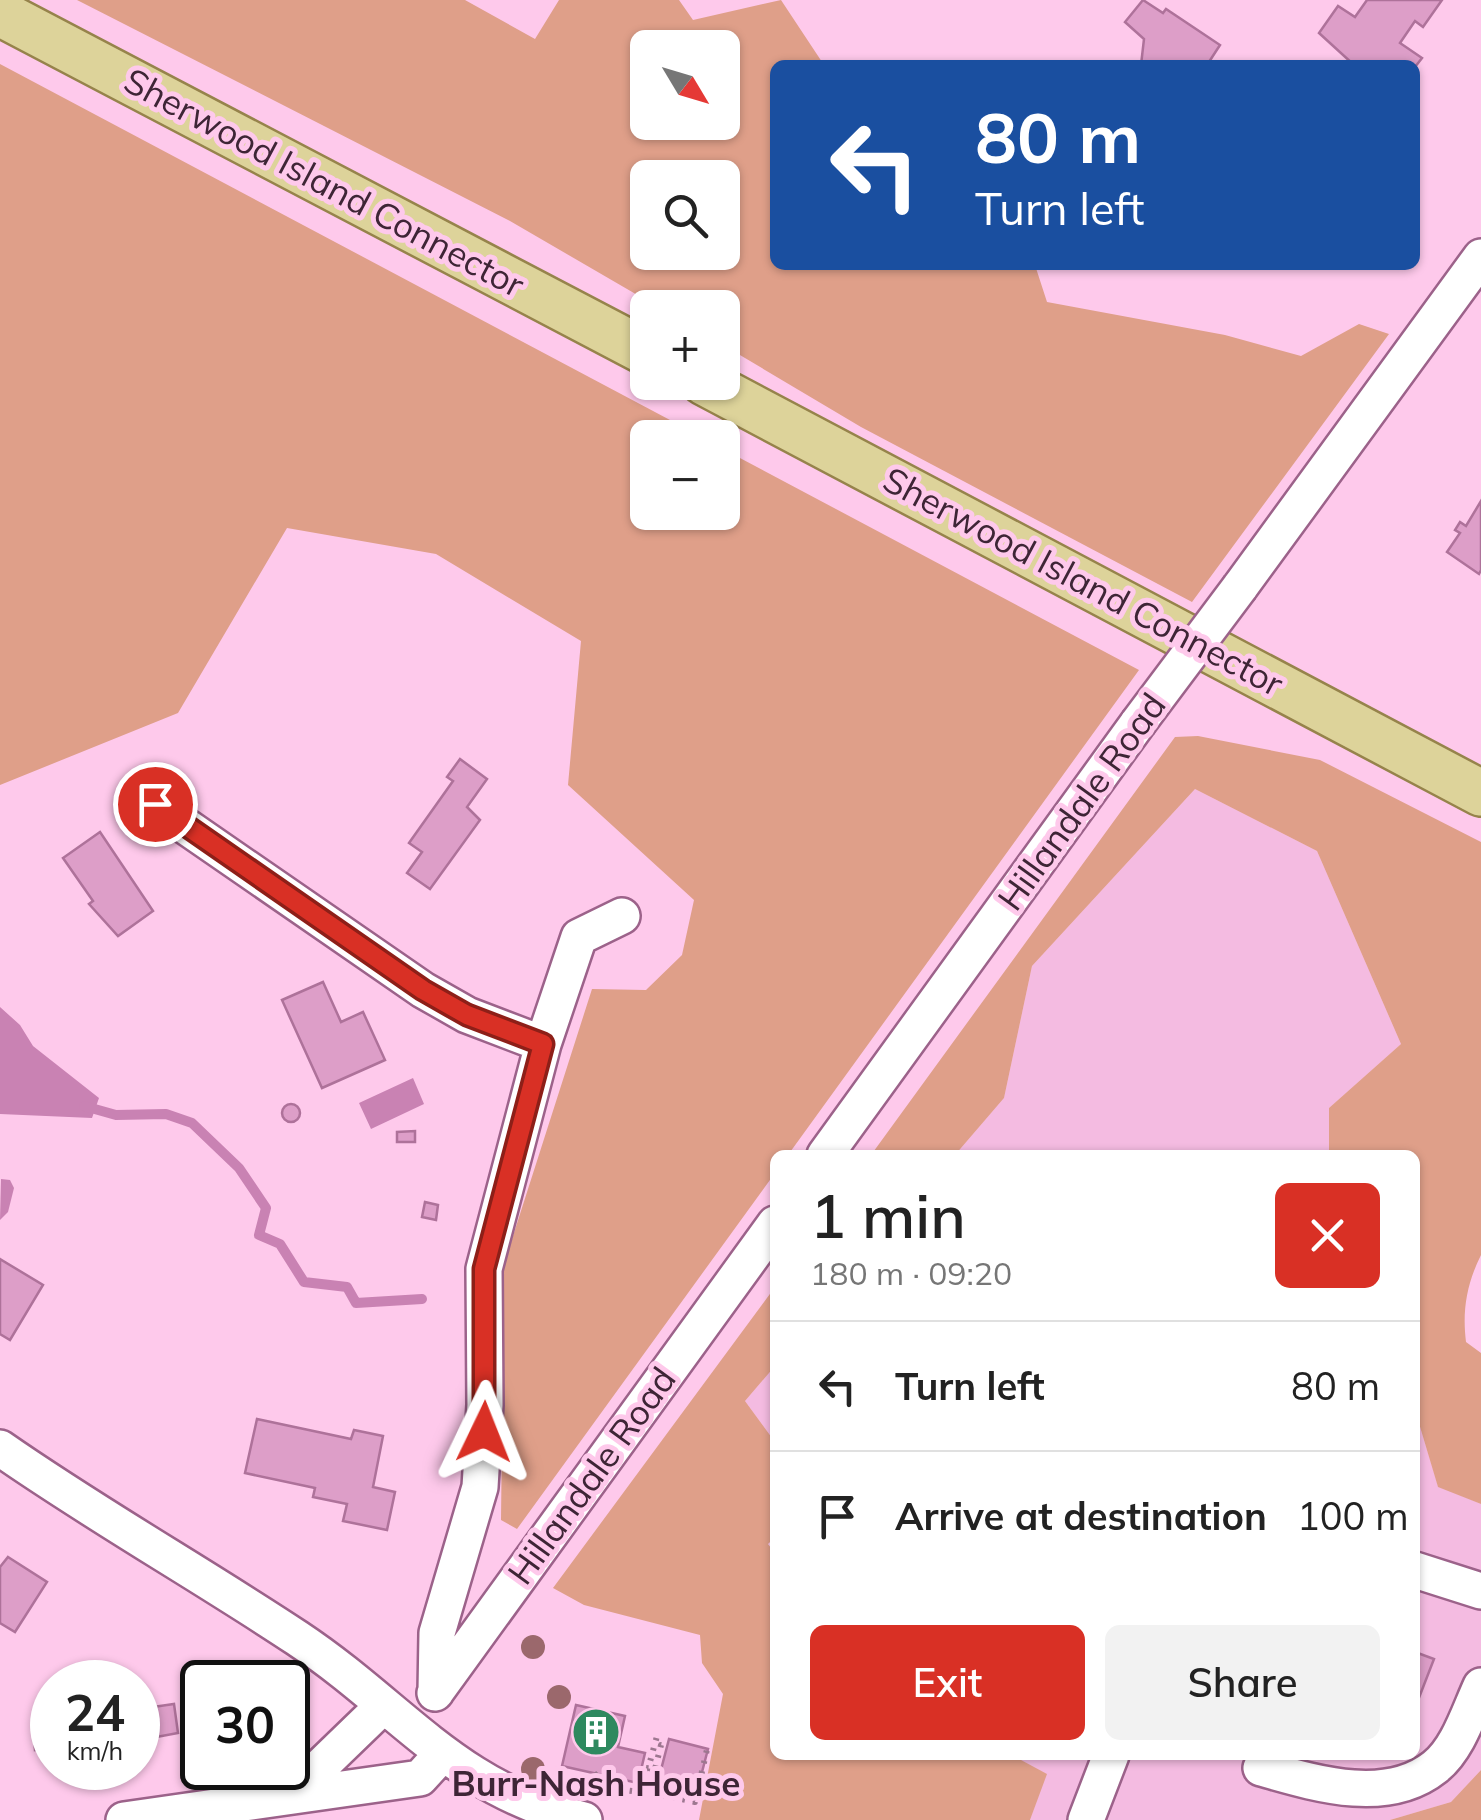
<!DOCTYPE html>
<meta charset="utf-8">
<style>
:root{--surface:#fff;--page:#f2f2f2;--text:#222;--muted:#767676;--line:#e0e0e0;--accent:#d93025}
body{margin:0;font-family:Mulish,sans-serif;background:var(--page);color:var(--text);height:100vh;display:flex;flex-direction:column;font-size:38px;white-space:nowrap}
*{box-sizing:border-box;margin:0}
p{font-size:32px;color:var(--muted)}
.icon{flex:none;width:55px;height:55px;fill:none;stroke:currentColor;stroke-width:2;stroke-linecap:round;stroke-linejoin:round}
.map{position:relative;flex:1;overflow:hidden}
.details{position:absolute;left:770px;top:1150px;width:650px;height:610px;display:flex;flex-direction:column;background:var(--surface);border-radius:15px;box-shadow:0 2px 8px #0004}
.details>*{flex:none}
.top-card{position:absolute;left:770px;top:60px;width:650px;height:210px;border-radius:15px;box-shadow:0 2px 8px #0004;background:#1a4fa0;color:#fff;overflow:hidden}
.needle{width:65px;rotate:128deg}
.fabs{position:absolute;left:630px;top:30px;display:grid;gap:20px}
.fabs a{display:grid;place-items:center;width:110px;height:110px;border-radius:15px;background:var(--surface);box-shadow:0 2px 8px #0004;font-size:50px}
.speed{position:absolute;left:30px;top:1660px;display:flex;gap:20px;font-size:50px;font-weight:700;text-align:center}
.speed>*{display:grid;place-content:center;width:130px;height:130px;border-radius:50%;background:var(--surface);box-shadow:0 2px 8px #0004;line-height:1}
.speed small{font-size:25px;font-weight:400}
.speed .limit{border:5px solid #111;border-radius:15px;background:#fff;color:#111}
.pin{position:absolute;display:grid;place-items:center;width:85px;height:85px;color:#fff;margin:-42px;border:5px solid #fff;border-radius:50%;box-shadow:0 2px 10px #0007}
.me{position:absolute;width:110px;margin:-55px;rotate:2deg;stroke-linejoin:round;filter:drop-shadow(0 0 8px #0008)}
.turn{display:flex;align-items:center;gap:35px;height:210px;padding:0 40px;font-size:45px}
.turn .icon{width:130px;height:130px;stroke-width:2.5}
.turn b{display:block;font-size:70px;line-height:85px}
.round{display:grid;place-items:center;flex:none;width:105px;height:105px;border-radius:15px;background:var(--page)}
.head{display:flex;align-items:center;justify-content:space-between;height:170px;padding:0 40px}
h1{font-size:60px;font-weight:600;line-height:75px}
.button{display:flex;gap:20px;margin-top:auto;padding:20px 40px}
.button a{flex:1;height:115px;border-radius:15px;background:var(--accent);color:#fff;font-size:40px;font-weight:600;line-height:115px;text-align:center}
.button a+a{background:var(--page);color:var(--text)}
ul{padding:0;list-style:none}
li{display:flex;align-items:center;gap:30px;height:130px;padding:0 40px;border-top:2px solid var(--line)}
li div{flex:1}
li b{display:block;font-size:38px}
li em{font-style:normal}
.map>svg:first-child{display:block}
.built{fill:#f4bbe1}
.green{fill:#df9f89;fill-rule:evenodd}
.water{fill:#c982b3}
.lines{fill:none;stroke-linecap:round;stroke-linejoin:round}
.stream{stroke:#c982b3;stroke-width:10}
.building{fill:#dd9ec8;stroke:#ae729a;stroke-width:2.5}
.minor-casing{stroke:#9c628a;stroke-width:40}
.major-casing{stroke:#96834b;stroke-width:50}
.path{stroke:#9d7790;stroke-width:6;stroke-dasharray:2.5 8;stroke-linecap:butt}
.minor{stroke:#fff;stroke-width:35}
.major{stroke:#ddd39a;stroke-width:45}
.minor-bridge-casing{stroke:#9c628a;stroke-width:40;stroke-linecap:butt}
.minor-bridge{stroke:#fff;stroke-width:35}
.tree{fill:#9b686c}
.route-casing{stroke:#8d1f18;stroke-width:25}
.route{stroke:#d93025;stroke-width:18}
.labels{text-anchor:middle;stroke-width:10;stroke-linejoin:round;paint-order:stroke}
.street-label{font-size:35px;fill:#3e2536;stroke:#fec9eb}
.poi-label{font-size:35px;font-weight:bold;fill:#3e2536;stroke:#fec9eb}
</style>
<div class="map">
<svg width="1481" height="1820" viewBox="0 0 1481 1820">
<rect width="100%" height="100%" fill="#fec9eb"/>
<path class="built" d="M 1195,789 L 1317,851 L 1401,1044 L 1329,1108 L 1329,1155 L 955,1155 L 1004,1098 L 1032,966 Z
M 775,1366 L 775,1442 L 745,1401 Z
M 1415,1410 L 1438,1486 L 1481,1504 L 1481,1770 L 1451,1802 L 1390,1820 L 1030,1820 L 1046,1774 L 1012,1755 L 1415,1755 Z"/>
<path class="green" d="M 77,0 L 465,0 L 535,39 L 559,0 L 679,0 L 693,20 L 781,0 L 824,65 L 775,65 L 775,265 L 1035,265 L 1047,302 L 1225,335 L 1301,356 L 1359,324 L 1389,334 L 1192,602 L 861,427 L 723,345 L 722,308 L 658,307 L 510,221 ZM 648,48 L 722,48 L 722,122 L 648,122 ZM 648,178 L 722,178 L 722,252 L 648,252 Z
M 0,64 L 702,437 L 648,438 L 648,512 L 722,512 L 723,449 L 1139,670 L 788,1155 L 775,1155 L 775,1173 L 517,1529 L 501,1520 L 504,1264 L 592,989 L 646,990 L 682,955 L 694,900 L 568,785 L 581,641 L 436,554 L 287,528 L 178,713 L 0,785 Z
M 1198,736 L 1320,760 L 1481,842 L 1481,1255 C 1467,1283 1462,1310 1466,1342 L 1481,1353 L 1481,1504 L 1438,1487 L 1415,1410 L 1415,1155 L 1329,1155 L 1329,1108 L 1401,1044 L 1317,851 L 1195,789 L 1032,966 L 1004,1098 L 955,1155 L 871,1155 L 1175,737 Z
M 775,1287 L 775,1366 L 745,1401 L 775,1442 L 775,1537 L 768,1544 L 775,1553 L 775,1755 L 1012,1755 L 1047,1774 L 1030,1820 L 699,1820 L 723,1694 L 702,1663 L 700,1635 L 584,1605 L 553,1588 Z
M 1481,1770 L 1481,1820 L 1390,1820 L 1451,1802 Z"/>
<path class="water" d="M 0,1007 L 20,1025 L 33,1046 L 99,1098 L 92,1118 L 0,1114 Z
M 413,1078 L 424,1104 L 371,1129 L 359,1103 Z
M 1,1179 L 10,1180 L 14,1188 L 8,1212 L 0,1220 Z"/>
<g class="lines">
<path class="stream" d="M 84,1106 L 116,1115 L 166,1114 L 192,1123 L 239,1168 L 266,1208 L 259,1235 L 280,1244 L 304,1282 L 347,1287 L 356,1303 L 422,1299"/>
</g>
<path class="building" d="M 1143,0 L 1163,13 L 1166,9 L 1220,45 L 1207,65 L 1141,65 L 1144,39 L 1125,22 Z
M 1367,0 L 1442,0 L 1423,27 L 1415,21 L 1400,43 L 1422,58 L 1415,67 L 1354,65 L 1319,33 L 1338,6 L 1355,17 Z
M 1481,501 L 1481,570 L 1479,574 L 1447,552 L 1460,533 L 1455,530 L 1460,522 L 1466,526 Z
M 460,759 L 487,779 L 467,807 L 480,820 L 430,889 L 407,873 L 422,852 L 409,843 L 453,781 L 447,777 Z
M 100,832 L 153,911 L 118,936 L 89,904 L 93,901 L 63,858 Z
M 323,982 L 341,1022 L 363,1012 L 385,1060 L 322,1088 L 282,1000 Z
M282 1113a9 9 0 1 1 18 0a9 9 0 1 1-18 0Z
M 415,1131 L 415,1142 L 397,1142 L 397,1132 Z
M 425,1202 L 438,1205 L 436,1220 L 422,1217 Z
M 0,1259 L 43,1285 L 10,1340 L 0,1334 Z
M 257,1419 L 351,1439 L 354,1430 L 383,1436 L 373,1487 L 395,1492 L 387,1530 L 343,1521 L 347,1504 L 313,1497 L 315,1488 L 245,1473 Z
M 8,1557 L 47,1582 L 15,1632 L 0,1623 L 0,1567 Z
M 1415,1652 L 1434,1659 L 1415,1708 Z
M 174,1704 L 178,1733 L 151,1738 L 146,1708 Z
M 576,1705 L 625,1716 L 618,1747 L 645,1753 L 638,1783 L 562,1766 Z
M 52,1735 L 52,1748 L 35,1750 L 34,1738 Z
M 669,1739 L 708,1749 L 695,1799 L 656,1789 Z"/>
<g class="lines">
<g class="minor-casing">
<path id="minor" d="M 1240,587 L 1481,257
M 155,805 L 423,990 L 467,1015 L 543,1044
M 825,1155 L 1138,723
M 0,1448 C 96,1515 199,1573 297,1638 C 401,1707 455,1790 584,1820
M 1415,1570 L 1481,1591
M 436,1692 L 437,1633 L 480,1487 L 485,1405 L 484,1269 L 543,1044 L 579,937 L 622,916
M 435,1693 L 775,1224
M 1261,1768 C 1314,1783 1386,1806 1435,1767 C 1458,1749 1469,1712 1481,1686
M 294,1792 L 384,1705
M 124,1820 L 420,1778 L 441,1755
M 1086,1820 L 1111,1755"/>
</g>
<g class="major-casing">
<path id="major" d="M 0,13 L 648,353
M 704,382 L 1481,793"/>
</g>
<path class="path" d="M 646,1768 L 655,1769 L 661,1745 L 667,1746
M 594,1773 L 609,1788 L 662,1795 L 663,1790
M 642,1791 L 657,1736
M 662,1795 L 695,1802 L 708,1745"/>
<use href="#minor" class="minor"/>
<use href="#major" class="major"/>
<g class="minor-bridge-casing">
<path id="minor-bridge" d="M 1138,723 L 1240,587"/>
</g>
<use href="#minor-bridge" class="minor-bridge"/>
</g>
<g class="tree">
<circle cx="533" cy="1647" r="12"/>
<circle cx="559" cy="1697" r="12"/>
<circle cx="533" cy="1769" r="12"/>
</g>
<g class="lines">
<g class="route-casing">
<path id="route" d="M 155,804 L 423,990 L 467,1015 L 543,1044 L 484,1269 L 484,1432"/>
</g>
<use href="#route" class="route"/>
</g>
<defs>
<g id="building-disc" transform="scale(2.5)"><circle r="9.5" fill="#2e895f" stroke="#fec9eb"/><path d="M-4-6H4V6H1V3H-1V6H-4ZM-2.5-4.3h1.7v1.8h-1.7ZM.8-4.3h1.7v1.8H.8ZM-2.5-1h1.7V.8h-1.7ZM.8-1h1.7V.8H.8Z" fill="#fff"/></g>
</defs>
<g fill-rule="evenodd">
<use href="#building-disc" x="596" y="1732"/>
</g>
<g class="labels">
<g class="street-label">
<text transform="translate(324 183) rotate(28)" y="12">Sherwood Island Connector</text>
<text transform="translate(1083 582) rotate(28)" y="12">Sherwood Island Connector</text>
<text transform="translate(1082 802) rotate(-54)" y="12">Hillandale Road</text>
<text transform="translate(592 1476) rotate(-54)" y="12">Hillandale Road</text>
</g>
<g class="poi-label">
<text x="596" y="1796">Burr-Nash House</text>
</g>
</g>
</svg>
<div class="fabs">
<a><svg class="needle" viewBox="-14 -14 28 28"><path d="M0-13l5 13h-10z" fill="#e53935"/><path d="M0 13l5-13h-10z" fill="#767676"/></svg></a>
<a><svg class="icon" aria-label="search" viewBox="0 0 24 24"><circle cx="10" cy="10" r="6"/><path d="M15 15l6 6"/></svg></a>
<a>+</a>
<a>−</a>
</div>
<div class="speed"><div>24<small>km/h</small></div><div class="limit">30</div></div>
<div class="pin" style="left:155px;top:804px;background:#d93025"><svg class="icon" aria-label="arrive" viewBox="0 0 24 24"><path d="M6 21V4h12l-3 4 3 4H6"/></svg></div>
<svg class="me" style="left:484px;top:1432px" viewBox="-20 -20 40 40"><path d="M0-17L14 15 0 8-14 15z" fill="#d93025" stroke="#fff" stroke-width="4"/></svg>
<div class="top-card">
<div class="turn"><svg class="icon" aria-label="left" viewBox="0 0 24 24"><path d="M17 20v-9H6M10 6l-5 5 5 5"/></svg><div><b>80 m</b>Turn left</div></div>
</div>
<section class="details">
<div class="head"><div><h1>1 min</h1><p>180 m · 09:20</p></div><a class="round" style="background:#d93025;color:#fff"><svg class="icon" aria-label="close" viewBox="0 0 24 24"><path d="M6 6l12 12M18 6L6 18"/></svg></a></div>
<ul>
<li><svg class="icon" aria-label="left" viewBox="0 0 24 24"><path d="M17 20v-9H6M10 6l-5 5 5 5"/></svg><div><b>Turn left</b></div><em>80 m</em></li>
<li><svg class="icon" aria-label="arrive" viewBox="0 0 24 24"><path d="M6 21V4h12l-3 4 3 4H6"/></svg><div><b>Arrive at destination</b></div><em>100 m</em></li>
</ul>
<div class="button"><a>Exit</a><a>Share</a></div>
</section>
</div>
